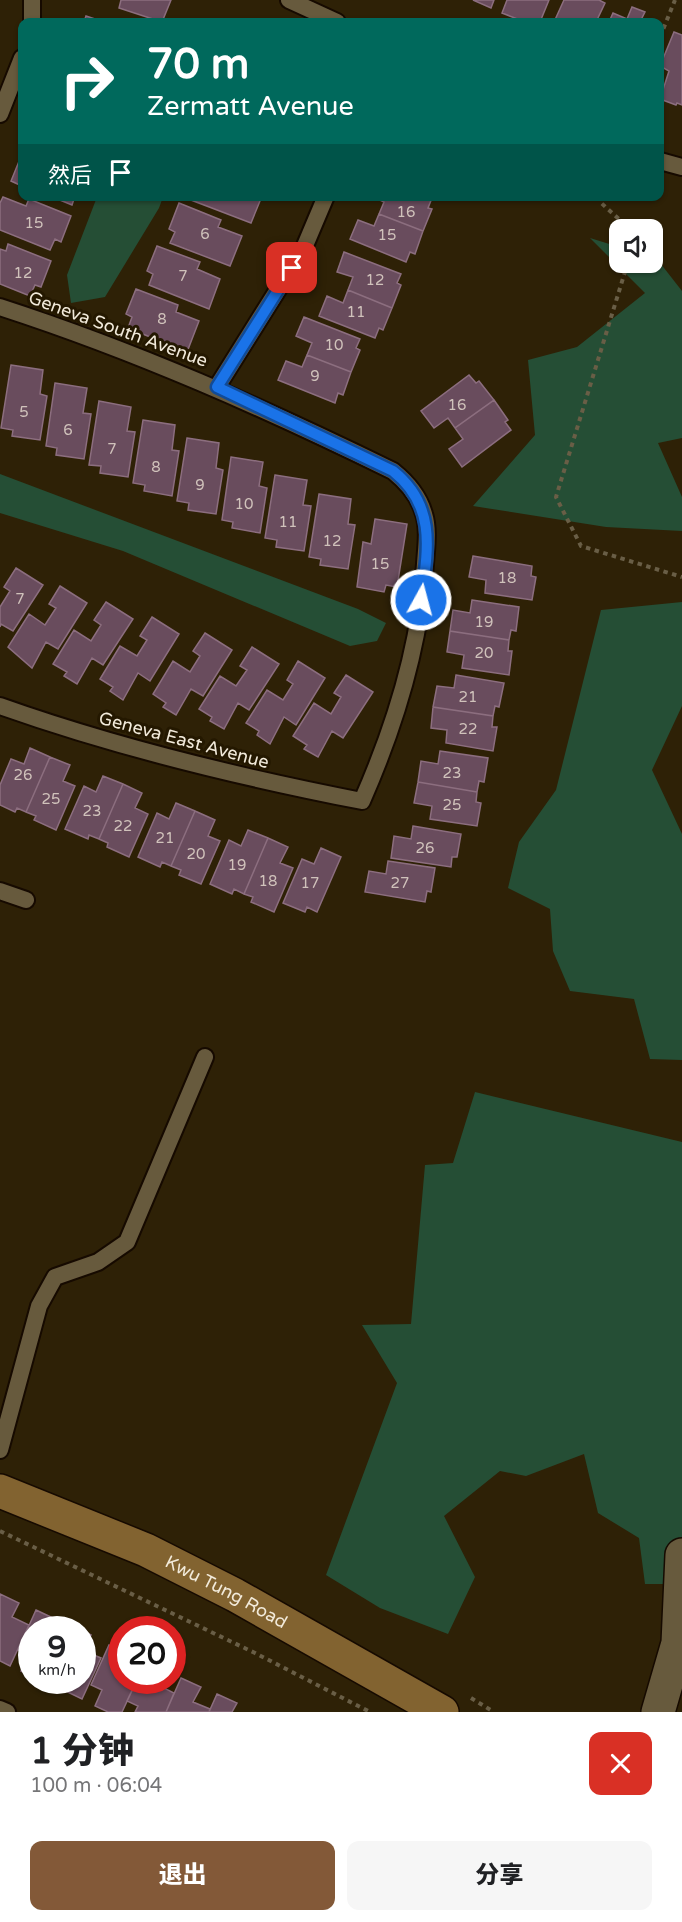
<!DOCTYPE html>
<html lang="zh">
<meta charset="utf-8">
<style>
:root{--surface:#fff;--page:#f6f6f6;--text:#202124;--muted:#757577;--accent:#835938}
body{margin:0;font-family:"Varela Round","Noto Sans SC",sans-serif;background:var(--page);color:var(--text);height:100vh;display:flex;flex-direction:column;font-size:22px;white-space:nowrap}
*{box-sizing:border-box;margin:0}
p{font-size:20px;color:var(--muted)}
.icon{flex:none;width:33px;height:33px;fill:none;stroke:currentColor;stroke-width:2;stroke-linecap:round;stroke-linejoin:round}
.map{position:relative;height:1712px;overflow:hidden}
.side{display:flex;flex-direction:column;background:var(--surface);flex:1}
.side>*{flex:none}
.top-card{position:absolute;left:18px;top:18px;width:646px;height:183px;border-radius:12px;box-shadow:0 2px 4px #0004;background:#00695c;color:#fff;overflow:hidden}
.tools{position:absolute;left:609px;top:219px;display:grid;gap:12px}
.tools a{display:grid;place-items:center;width:54px;height:54px;border-radius:12px;background:var(--surface);box-shadow:0 2px 4px #0004;font-size:30px}
.speed{position:absolute;left:18px;top:1616px;display:flex;gap:12px;font-size:30px;font-weight:700;text-align:center}
.speed>*{display:grid;place-content:center;width:78px;height:78px;border-radius:50%;background:var(--surface);box-shadow:0 2px 4px #0004;line-height:1}
.speed small{font-size:15px;font-weight:400}
.speed .limit{border:9px solid #d22;background:#fff;color:#111}
.pin{position:absolute;display:grid;place-items:center;width:51px;height:51px;color:#fff;margin:-26px;border-radius:12px;box-shadow:0 3px 9px #0006}
.me{position:absolute;width:66px;margin:-33px;rotate:7deg;stroke-linejoin:round;filter:drop-shadow(0 0 4px #0008)}
.turn{display:flex;align-items:center;gap:21px;height:126px;padding:0 30px;font-size:27px}
.turn .icon{width:78px;height:78px;stroke-width:2.5}
.turn b{display:block;font-size:42px;line-height:51px}
.then{display:flex;align-items:center;height:57px;padding:0 30px;background:#0003;gap:12px;font-size:22px}
.round{display:grid;place-items:center;flex:none;width:63px;height:63px;border-radius:12px;background:var(--page)}
.summary{display:flex;align-items:center;justify-content:space-between;height:102px;padding:0 30px}
h1{font-size:36px;font-weight:800;line-height:45px}
.button{display:flex;gap:12px;margin-top:auto;padding:12px 30px}
.button a{flex:1;height:69px;border-radius:12px;background:var(--accent);color:#fff;font-size:24px;font-weight:800;line-height:69px;text-align:center}
.button a+a{background:var(--page);color:var(--text)}
.map>svg:first-child{display:block}
.green{fill:#254e35}
.building{fill:#694c5d;stroke:#8c6e7f;stroke-width:1.5}
.lines{fill:none;stroke-linecap:round;stroke-linejoin:round}
.lane-casing{stroke:#160a00;stroke-width:20}
.street-casing{stroke:#160a00;stroke-width:36}
.secondary-casing{stroke:#160a00;stroke-width:36}
.path{stroke:#695e46;stroke-width:4;stroke-dasharray:4.5 4.5;stroke-linecap:butt}
.lane{stroke:#675a3d;stroke-width:16}
.street{stroke:#675a3d;stroke-width:33}
.secondary{stroke:#826330;stroke-width:33}
.route-casing{stroke:#114b97;stroke-width:15}
.route{stroke:#1a73e8;stroke-width:10}
.labels{text-anchor:middle;stroke-width:6;stroke-linejoin:round;paint-order:stroke}
.number-label{font-size:15px;fill:#d0c2bb}
.street-label{font-size:18px;fill:#f2eada;stroke:#241800}
</style>
<div class="map">
<svg width="682" height="1712" viewBox="0 0 682 1712">
<rect width="100%" height="100%" fill="#2e2106"/>
<path class="green" d="M 97,197 L 163,197 L 159,208 L 105,297 L 71,303 L 67,275 Z
M 590,238 L 619,247 L 620,262 L 652,262 L 653,257 L 657,259 L 682,291 L 682,438 L 658,443 L 682,497 L 682,531 L 606,527 L 473,506 L 535,435 L 528,360 L 577,347 L 645,293 Z
M 0,474 L 358,609 L 386,623 L 377,641 L 350,646 L 123,551 L 0,513 Z
M 682,602 L 682,706 L 652,770 L 682,834 L 682,1060 L 650,1059 L 634,999 L 570,991 L 553,951 L 550,909 L 508,888 L 519,842 L 556,790 L 601,610 Z
M 475,1092 L 682,1142 L 682,1584 L 645,1584 L 639,1538 L 598,1513 L 584,1454 L 526,1476 L 500,1471 L 444,1516 L 475,1577 L 448,1634 L 380,1608 L 326,1575 L 397,1383 L 362,1325 L 411,1324 L 425,1165 L 453,1163 Z"/>
<path class="building" d="M 121,0 L 171,0 L 162,22 L 119,8 Z
M 473,0 L 494,0 L 491,8 Z
M 507,0 L 549,0 L 540,22 L 525,22 L 502,13 Z
M 564,0 L 599,0 L 605,3 L 596,22 L 554,22 Z
M 632,7 L 645,12 L 642,18 L 651,22 L 609,22 L 613,13 L 627,19 Z
M 86,16 L 104,22 L 84,22 Z
M 674,32 L 682,35 L 682,105 L 677,103 L 676,105 L 660,99 L 669,71 L 660,66 Z
M 22,154 L 22,186 L 11,181 Z
M 50,196 L 75,196 L 72,205 Z
M 193,196 L 262,196 L 251,223 L 191,200 Z
M 372,196 L 432,198 L 428,208 L 432,209 L 423,231 L 379,214 L 384,202 Z
M 3,197 L 26,206 L 29,199 L 71,216 L 61,242 L 55,239 L 50,250 L 0,230 L 0,203 Z
M 179,203 L 221,220 L 218,227 L 242,236 L 230,266 L 170,243 L 175,232 L 169,229 Z
M 379,214 L 423,231 L 415,254 L 410,252 L 406,262 L 350,239 L 358,220 L 374,226 Z
M 8,244 L 51,261 L 41,287 L 35,285 L 30,296 L 0,284 L 0,249 L 6,251 Z
M 157,246 L 200,262 L 197,269 L 220,279 L 209,309 L 149,285 L 153,274 L 147,271 Z
M 344,252 L 401,274 L 397,283 L 401,285 L 392,308 L 348,290 L 353,277 L 337,272 Z
M 136,289 L 178,305 L 176,312 L 199,321 L 187,352 L 128,328 L 132,317 L 126,314 Z
M 348,290 L 392,308 L 383,330 L 379,328 L 375,338 L 319,316 L 327,296 L 343,303 Z
M 304,317 L 360,339 L 356,348 L 360,350 L 351,372 L 307,355 L 312,343 L 296,336 Z
M 307,355 L 351,372 L 343,395 L 338,393 L 335,403 L 278,380 L 286,361 L 302,367 Z
M 11,365 L 43,370 L 40,394 L 47,396 L 40,440 L 12,436 L 13,430 L 1,428 Z
M 469,375 L 476,383 L 479,381 L 494,400 L 455,428 L 448,418 L 434,428 L 421,411 Z
M 55,383 L 87,388 L 83,413 L 91,414 L 84,459 L 56,455 L 57,448 L 46,446 Z
M 494,400 L 508,420 L 505,422 L 511,430 L 462,467 L 449,449 L 463,439 L 455,428 Z
M 99,401 L 131,407 L 127,431 L 135,432 L 128,477 L 100,473 L 101,466 L 89,465 Z
M 143,420 L 175,425 L 172,450 L 179,451 L 172,496 L 144,491 L 145,485 L 133,483 Z
M 187,438 L 219,443 L 216,468 L 223,470 L 216,514 L 188,510 L 189,503 L 177,501 Z
M 231,457 L 263,462 L 259,486 L 267,488 L 260,533 L 232,528 L 233,522 L 222,520 Z
M 275,475 L 307,480 L 303,505 L 311,506 L 304,551 L 276,547 L 277,540 L 265,538 Z
M 319,494 L 351,499 L 348,524 L 355,525 L 348,569 L 320,565 L 321,559 L 309,557 Z
M 375,519 L 407,524 L 397,587 L 386,585 L 384,592 L 357,587 L 363,542 L 371,544 Z
M 473,556 L 532,566 L 531,576 L 536,577 L 532,600 L 485,593 L 486,580 L 469,577 Z
M 16,568 L 43,585 L 13,631 L 1,624 L 0,627 L 0,607 L 10,591 L 4,587 Z
M 60,586 L 87,603 L 58,649 L 46,642 L 32,668 L 8,647 L 29,614 L 45,625 L 56,608 L 49,604 Z
M 472,600 L 519,607 L 516,631 L 511,630 L 509,640 L 450,631 L 453,610 L 470,613 Z
M 106,602 L 133,619 L 103,665 L 92,658 L 77,684 L 64,676 L 67,672 L 53,664 L 74,630 L 91,641 L 101,625 L 94,620 Z
M 152,617 L 179,634 L 150,681 L 138,673 L 123,700 L 110,691 L 113,687 L 100,679 L 120,646 L 137,656 L 147,640 L 140,636 Z
M 450,631 L 509,640 L 508,651 L 512,651 L 509,675 L 462,668 L 464,655 L 447,652 Z
M 205,633 L 232,650 L 203,696 L 191,689 L 176,715 L 163,707 L 166,703 L 153,694 L 173,661 L 190,672 L 200,656 L 193,651 Z
M 252,647 L 279,664 L 249,710 L 238,703 L 224,729 L 210,721 L 212,717 L 199,709 L 220,676 L 236,686 L 247,670 L 240,666 Z
M 298,661 L 325,678 L 296,725 L 284,717 L 270,744 L 257,735 L 259,731 L 246,723 L 267,690 L 283,700 L 293,684 L 287,680 Z
M 346,675 L 373,692 L 343,738 L 332,731 L 318,757 L 304,749 L 307,745 L 293,736 L 314,703 L 331,714 L 341,697 L 334,693 Z
M 456,675 L 504,683 L 499,707 L 495,706 L 493,716 L 433,707 L 437,686 L 454,688 Z
M 433,707 L 493,716 L 492,727 L 497,727 L 493,751 L 446,743 L 447,730 L 431,728 Z
M 30,748 L 50,757 L 26,812 L 17,808 L 15,812 L 0,805 L 0,785 L 11,759 L 24,764 Z
M 440,751 L 488,758 L 484,782 L 479,781 L 477,792 L 418,782 L 421,761 L 438,764 Z
M 50,757 L 70,765 L 63,781 L 75,786 L 56,830 L 34,820 L 36,816 L 26,812 Z
M 103,776 L 123,784 L 99,839 L 89,835 L 88,839 L 65,829 L 84,786 L 96,792 Z
M 418,782 L 477,792 L 476,802 L 481,803 L 477,826 L 430,819 L 432,806 L 414,803 Z
M 123,784 L 142,793 L 135,808 L 148,814 L 129,857 L 107,847 L 108,843 L 99,839 Z
M 176,803 L 195,811 L 171,866 L 162,862 L 160,867 L 138,857 L 157,813 L 169,819 Z
M 195,811 L 215,820 L 208,836 L 220,841 L 201,884 L 179,875 L 181,870 L 171,866 Z
M 413,826 L 461,834 L 457,857 L 452,857 L 451,867 L 391,858 L 394,836 L 411,839 Z
M 248,830 L 268,838 L 244,894 L 234,889 L 232,894 L 210,884 L 229,840 L 241,846 Z
M 268,838 L 288,847 L 280,863 L 293,868 L 274,912 L 251,902 L 253,897 L 244,894 Z
M 321,848 L 341,857 L 317,912 L 307,907 L 305,912 L 283,903 L 302,859 L 314,864 Z
M 388,861 L 435,868 L 431,892 L 427,891 L 425,902 L 365,892 L 369,871 L 386,874 Z
M 0,1594 L 19,1603 L 12,1617 L 29,1625 L 10,1666 L 0,1661 Z
M 36,1610 L 55,1619 L 51,1629 L 32,1629 L 32,1676 L 21,1671 L 28,1654 L 18,1650 Z
M 82,1631 L 91,1635 L 84,1651 L 101,1658 L 82,1699 L 57,1687 L 60,1680 L 82,1680 Z
M 109,1645 L 122,1650 L 122,1680 L 137,1680 L 122,1712 L 108,1712 L 95,1706 L 102,1690 L 91,1685 Z
M 181,1678 L 201,1687 L 193,1702 L 210,1709 L 209,1712 L 166,1712 Z
M 137,1680 L 160,1680 L 158,1685 L 174,1693 L 166,1712 L 135,1712 L 138,1706 L 127,1701 Z
M 217,1694 L 237,1703 L 232,1712 L 209,1712 Z"/>
<g class="lines">
<g class="lane-casing">
<path id="lane" d="M 289,0 L 337,22
M 32,22 L 32,0
M 0,114 L 22,58
M 660,161 L 682,167
M 0,307 C 136,351 264,408 393,471 C 408,483 419,496 424,514 C 429,530 426,548 425,564 C 420,647 395,726 362,801 C 239,777 118,748 0,706
M 217,387 L 304,248 L 326,196
M 0,891 L 26,900
M 0,1450 L 39,1306 L 55,1277 L 98,1262 L 127,1242 L 205,1057
M 0,1709 L 7,1712"/>
</g>
<g class="street-casing">
<path id="street" d="M 658,1712 L 678,1643 L 682,1555"/>
</g>
<g class="secondary-casing">
<g id="secondary">
<path id="s1" d="M 0,1491 L 146,1550 L 235,1595 L 442,1712"/>
</g>
</g>
<path class="path" d="M 660,37 L 675,0
M 600,196 L 599,201 L 631,230
M 628,262 L 556,497 L 581,546 L 682,577
M 0,1531 L 255,1653 L 370,1712
M 471,1698 L 494,1712"/>
<use href="#lane" class="lane"/>
<use href="#street" class="street"/>
<use href="#secondary" class="secondary"/>
</g>
<g class="lines">
<g class="route-casing">
<path id="route" d="M 292,268 L 217,387 L 393,471 C 437,506 428,550 421,600"/>
</g>
<use href="#route" class="route"/>
</g>
<g class="labels">
<g class="number-label">
<text x="406" y="217">16</text>
<text x="34" y="228">15</text>
<text x="205" y="239">6</text>
<text x="387" y="240">15</text>
<text x="23" y="278">12</text>
<text x="183" y="281">7</text>
<text x="375" y="285">12</text>
<text x="356" y="317">11</text>
<text x="162" y="324">8</text>
<text x="334" y="350">10</text>
<text x="315" y="381">9</text>
<text x="457" y="410">16</text>
<text x="24" y="417">5</text>
<text x="68" y="435">6</text>
<text x="112" y="454">7</text>
<text x="156" y="472">8</text>
<text x="200" y="490">9</text>
<text x="244" y="509">10</text>
<text x="288" y="527">11</text>
<text x="332" y="546">12</text>
<text x="380" y="569">15</text>
<text x="507" y="583">18</text>
<text x="20" y="604">7</text>
<text x="484" y="627">19</text>
<text x="484" y="658">20</text>
<text x="468" y="702">21</text>
<text x="468" y="734">22</text>
<text x="452" y="778">23</text>
<text x="23" y="780">26</text>
<text x="51" y="804">25</text>
<text x="452" y="810">25</text>
<text x="92" y="816">23</text>
<text x="123" y="831">22</text>
<text x="165" y="843">21</text>
<text x="425" y="853">26</text>
<text x="196" y="859">20</text>
<text x="237" y="870">19</text>
<text x="268" y="886">18</text>
<text x="310" y="888">17</text>
<text x="400" y="888">27</text>
</g>
<g class="street-label">
<text transform="translate(118 329) rotate(20)" y="6">Geneva South Avenue</text>
<text transform="translate(184 740) rotate(15)" y="6">Geneva East Avenue</text>
<text dy="6" stroke="none"><textPath href="#s1" startOffset="248">Kwu Tung Road</textPath></text>
</g>
</g>
</svg>
<div class="tools">
<a><svg class="icon" aria-label="sound" viewBox="0 0 24 24"><path d="M4 9h4l5-4v14l-5-4H4zM17 9q2 3 0 6"/></svg></a>
</div>
<div class="speed"><div>9<small>km/h</small></div><div class="limit">20</div></div>
<div class="pin" style="left:292px;top:268px;background:#d93025"><svg class="icon" aria-label="arrive" viewBox="0 0 24 24"><path d="M6 21V4h12l-3 4 3 4H6"/></svg></div>
<svg class="me" style="left:421px;top:600px" viewBox="-20 -20 40 40"><circle r="17" fill="#1a73e8" stroke="#fff" stroke-width="3"/><path d="M0-11L8 9 0 5-8 9z" fill="#fff"/></svg>
<div class="top-card">
<div class="turn"><svg class="icon" aria-label="right" viewBox="0 0 24 24"><path d="M7 20v-9h11M14 6l5 5-5 5"/></svg><div><b>70 m</b>Zermatt Avenue</div></div>
<div class="then">然后<svg class="icon" aria-label="arrive" viewBox="0 0 24 24"><path d="M6 21V4h12l-3 4 3 4H6"/></svg></div>
</div>
</div>
<section class="side">
<div class="summary"><div><h1>1 分钟</h1><p>100 m · 06:04</p></div><a class="round" style="background:#d93025;color:#fff"><svg class="icon" aria-label="close" viewBox="0 0 24 24"><path d="M6 6l12 12M18 6L6 18"/></svg></a></div>
<div class="button"><a>退出</a><a>分享</a></div>
</section>
